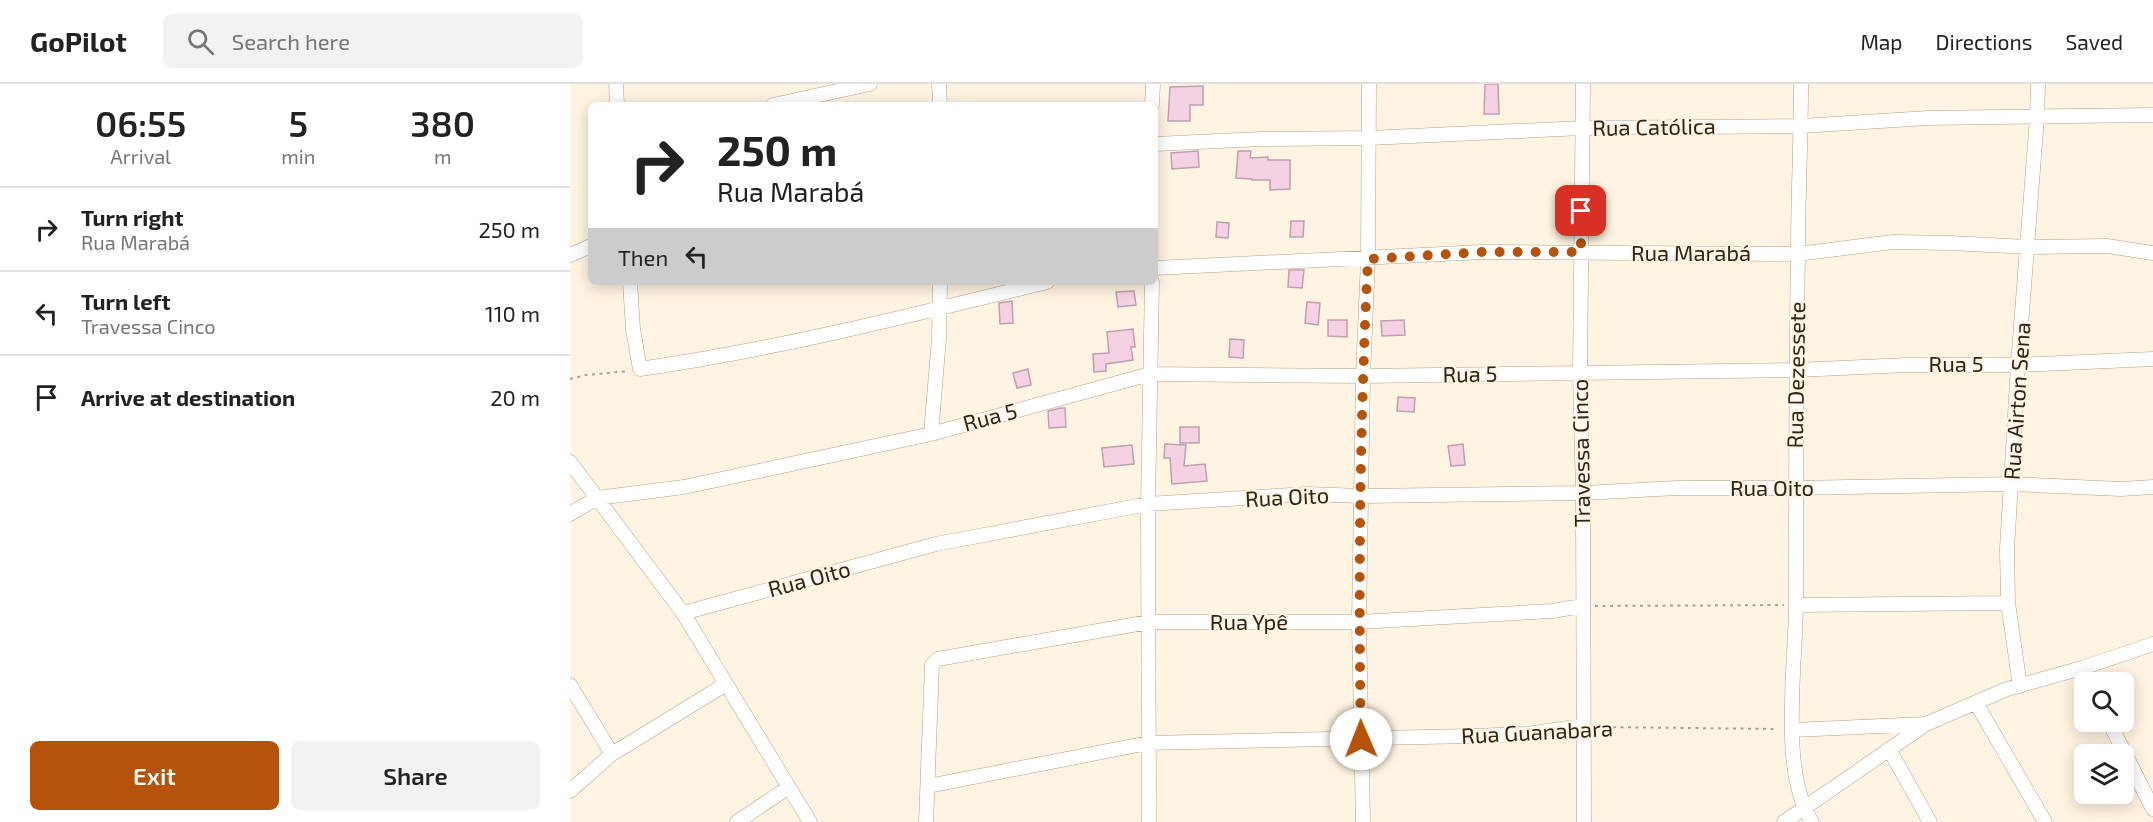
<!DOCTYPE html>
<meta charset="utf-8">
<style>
:root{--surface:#fff;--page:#f2f2f2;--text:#222;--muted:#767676;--line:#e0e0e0;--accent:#b45309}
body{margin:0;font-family:"Exo 2",sans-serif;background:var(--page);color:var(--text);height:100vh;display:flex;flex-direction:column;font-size:22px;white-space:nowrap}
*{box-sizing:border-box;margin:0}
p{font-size:20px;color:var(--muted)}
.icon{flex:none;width:33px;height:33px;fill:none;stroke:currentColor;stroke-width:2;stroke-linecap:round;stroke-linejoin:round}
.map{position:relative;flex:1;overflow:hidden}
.panel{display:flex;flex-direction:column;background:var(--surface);width:570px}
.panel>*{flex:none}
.hud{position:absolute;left:18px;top:18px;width:570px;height:183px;border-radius:9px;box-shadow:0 3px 15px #0003;background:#fff;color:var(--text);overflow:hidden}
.controls{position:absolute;left:1504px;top:588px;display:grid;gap:12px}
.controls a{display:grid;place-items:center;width:60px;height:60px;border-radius:9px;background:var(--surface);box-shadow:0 3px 15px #0003;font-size:30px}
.pin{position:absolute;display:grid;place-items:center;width:51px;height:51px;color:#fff;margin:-26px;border-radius:12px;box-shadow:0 3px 9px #0006}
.me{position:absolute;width:66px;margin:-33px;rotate:359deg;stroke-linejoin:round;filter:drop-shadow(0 0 4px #0008)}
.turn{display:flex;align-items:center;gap:21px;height:126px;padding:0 30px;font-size:27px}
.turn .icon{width:78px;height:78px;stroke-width:2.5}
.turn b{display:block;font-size:42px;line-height:51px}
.then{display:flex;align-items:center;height:57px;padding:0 30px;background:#0003;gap:12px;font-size:22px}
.eta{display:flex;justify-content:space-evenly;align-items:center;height:102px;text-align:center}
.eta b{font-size:36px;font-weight:600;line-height:42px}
.button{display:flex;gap:12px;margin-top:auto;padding:12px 30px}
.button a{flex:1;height:69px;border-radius:9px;background:var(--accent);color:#fff;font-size:24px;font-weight:600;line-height:69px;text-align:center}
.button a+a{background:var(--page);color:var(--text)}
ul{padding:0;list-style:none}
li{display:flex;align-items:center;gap:18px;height:84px;padding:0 30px;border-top:2px solid var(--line)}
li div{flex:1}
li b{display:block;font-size:22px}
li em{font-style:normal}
header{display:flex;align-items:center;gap:36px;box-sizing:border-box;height:84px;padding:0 30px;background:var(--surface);border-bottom:2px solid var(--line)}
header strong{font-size:28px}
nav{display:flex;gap:33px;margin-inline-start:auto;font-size:21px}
.search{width:420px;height:54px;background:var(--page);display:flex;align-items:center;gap:15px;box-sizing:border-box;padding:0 21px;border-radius:9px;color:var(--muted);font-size:22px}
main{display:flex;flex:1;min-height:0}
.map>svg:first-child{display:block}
.building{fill:#f4d2e3;stroke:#bfa0af;stroke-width:1.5}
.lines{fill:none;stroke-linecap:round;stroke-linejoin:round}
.street-casing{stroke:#b3a086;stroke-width:15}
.path{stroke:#aca293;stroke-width:2;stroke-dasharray:3 4.5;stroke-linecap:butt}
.street{stroke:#fff;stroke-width:14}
.route{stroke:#b45309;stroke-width:10;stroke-dasharray:0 18}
.labels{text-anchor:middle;stroke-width:4.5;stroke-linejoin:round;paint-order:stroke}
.street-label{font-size:22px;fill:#2c251a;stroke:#fff3e2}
</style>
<header>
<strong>GoPilot</strong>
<div class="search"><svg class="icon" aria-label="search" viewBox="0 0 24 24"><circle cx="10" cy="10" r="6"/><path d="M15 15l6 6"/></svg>Search here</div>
<nav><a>Map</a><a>Directions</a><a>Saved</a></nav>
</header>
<main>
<section class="panel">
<div class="eta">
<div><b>06:55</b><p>Arrival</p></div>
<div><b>5</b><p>min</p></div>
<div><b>380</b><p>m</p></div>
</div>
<ul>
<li><svg class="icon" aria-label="right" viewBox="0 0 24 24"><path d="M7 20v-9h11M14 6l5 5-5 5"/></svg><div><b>Turn right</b><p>Rua Marabá</p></div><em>250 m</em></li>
<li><svg class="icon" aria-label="left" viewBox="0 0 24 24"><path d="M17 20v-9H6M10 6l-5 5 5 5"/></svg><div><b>Turn left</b><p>Travessa Cinco</p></div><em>110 m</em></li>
<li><svg class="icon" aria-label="arrive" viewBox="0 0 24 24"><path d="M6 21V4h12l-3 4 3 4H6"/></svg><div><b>Arrive at destination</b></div><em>20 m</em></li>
</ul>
<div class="button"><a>Exit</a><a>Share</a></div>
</section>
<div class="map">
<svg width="1583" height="738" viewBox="0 0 1583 738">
<rect width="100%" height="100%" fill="#fff3e2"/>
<path class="building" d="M 915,0 L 928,0 L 929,30 L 914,30 Z
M 633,2 L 633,21 L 620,21 L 620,37 L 598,37 L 600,3 Z
M 628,67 L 629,83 L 602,85 L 601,69 Z
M 668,67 L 681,67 L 680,74 L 698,73 L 698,76 L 720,76 L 720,105 L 700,106 L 700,96 L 682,96 L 682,95 L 666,94 Z
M 721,137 L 734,137 L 733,153 L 720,153 Z
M 647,138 L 659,139 L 658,154 L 646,153 Z
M 719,186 L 734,186 L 732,204 L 718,203 Z
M 564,207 L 566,221 L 548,223 L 546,208 Z
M 442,217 L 443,239 L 430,240 L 429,219 Z
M 737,218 L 750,219 L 748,241 L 735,239 Z
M 758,236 L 777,236 L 777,253 L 758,252 Z
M 834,236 L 835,251 L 812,252 L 811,237 Z
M 563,245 L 565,263 L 561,263 L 563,276 L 536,280 L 536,287 L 524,288 L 523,270 L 539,269 L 537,248 Z
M 660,255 L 674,256 L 673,274 L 659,273 Z
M 458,285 L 461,301 L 447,304 L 443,289 Z
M 828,313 L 845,314 L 844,328 L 827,327 Z
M 491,324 L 495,324 L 496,343 L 479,344 L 478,327 Z
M 610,343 L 629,343 L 629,359 L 610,359 Z
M 595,360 L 616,361 L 614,382 L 635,380 L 637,397 L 602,400 L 600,374 L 594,374 Z
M 893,360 L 895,381 L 881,382 L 878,362 Z
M 562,361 L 564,380 L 534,383 L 532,364 Z"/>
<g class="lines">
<g class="street-casing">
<path id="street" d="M 46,0 L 47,21
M 369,0 L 370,21
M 1013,0 L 1010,289 L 1013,409 L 1014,738
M 1231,0 C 1231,56 1228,112 1228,168 C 1226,285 1226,402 1226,519 C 1226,580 1209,687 1242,738
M 203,21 L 300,0
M 582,21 L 583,0
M 585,60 L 692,55 L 799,54 L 1012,44 L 1231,42 L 1358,34 L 1583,31
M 0,171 L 21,162
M 585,184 L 913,168 L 1228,170 L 1323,158 L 1380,159 L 1458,163 L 1537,162 L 1583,169
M 60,198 L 63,245 L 70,285 C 208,265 343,231 477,198
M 361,350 L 369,254 L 370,198
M 0,378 L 113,529 L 240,738
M 0,430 L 27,414 L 114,403 L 361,350 L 580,290 L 793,292 L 1227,286 L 1337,281 L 1448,281 L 1583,275
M 1226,521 L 1438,519
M 113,529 L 366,460 L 578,420 L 737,410 L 791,412 L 1013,409 L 1107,404 L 1225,404 L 1442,400 L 1551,405 L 1583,403
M 1512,584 L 1519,598
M 0,601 L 42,670
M 1450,602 L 1438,519 L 1437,465 L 1448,281 L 1467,33 L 1468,0
M 1406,619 L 1475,738
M 1539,638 L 1583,725
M 1223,646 L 1356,640
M 1319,665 L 1360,738
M 358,702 L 578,659 L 901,652 L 957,650 L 1012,642
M 0,707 L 42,670 L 156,600
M 167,738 L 219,703
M 356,738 L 362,581 L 368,575 L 579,538 L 789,538 L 982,527 L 1012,522
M 579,738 L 578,420 L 582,198
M 793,738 L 789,538 L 793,292 L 798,175 L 799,0
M 1214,738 L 1356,640 L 1437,605 L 1512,584 L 1583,560"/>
</g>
<path class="path" d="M 0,295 L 16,291 L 59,287
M 1025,522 L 1214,521
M 1028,643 L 1208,645"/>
<use href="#street" class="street"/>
</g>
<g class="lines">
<path class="route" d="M 791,655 C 788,495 790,335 798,175 L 913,168 L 1011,168 L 1011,127"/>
</g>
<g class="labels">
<g class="street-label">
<text transform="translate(1084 43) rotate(-1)" y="8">Rua Católica</text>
<text x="1121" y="177">Rua Marabá</text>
<text x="1386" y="288">Rua 5</text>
<text transform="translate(900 290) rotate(-1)" y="8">Rua 5</text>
<text transform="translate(1226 291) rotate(-89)" y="8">Rua Dezessete</text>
<text transform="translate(1447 317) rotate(-86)" y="8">Rua Airton Sena</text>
<text transform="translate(420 333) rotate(-15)" y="8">Rua 5</text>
<text transform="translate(1011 369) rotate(-91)" y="8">Travessa Cinco</text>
<text x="1202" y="412">Rua Oito</text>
<text transform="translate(717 413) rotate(-3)" y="8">Rua Oito</text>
<text transform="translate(239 495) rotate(-15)" y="8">Rua Oito</text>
<text x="679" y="546">Rua Ypê</text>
<text transform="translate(967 648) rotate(-3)" y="8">Rua Guanabara</text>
</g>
</g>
</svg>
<div class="controls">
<a><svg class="icon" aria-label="search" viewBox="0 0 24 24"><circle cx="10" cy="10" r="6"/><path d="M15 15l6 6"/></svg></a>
<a><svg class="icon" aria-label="layers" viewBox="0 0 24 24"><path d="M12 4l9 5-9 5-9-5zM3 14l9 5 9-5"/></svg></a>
</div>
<div class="pin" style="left:1011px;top:127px;background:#d93025"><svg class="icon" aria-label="arrive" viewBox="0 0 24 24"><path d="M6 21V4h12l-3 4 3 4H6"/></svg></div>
<svg class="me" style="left:791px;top:655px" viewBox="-20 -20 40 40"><circle r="19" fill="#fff"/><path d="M0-13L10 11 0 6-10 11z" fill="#b45309"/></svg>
<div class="hud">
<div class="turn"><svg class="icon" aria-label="right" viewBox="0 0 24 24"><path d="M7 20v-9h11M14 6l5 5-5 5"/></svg><div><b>250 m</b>Rua Marabá</div></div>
<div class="then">Then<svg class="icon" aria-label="left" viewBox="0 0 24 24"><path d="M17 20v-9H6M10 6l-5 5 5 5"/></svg></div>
</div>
</div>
</main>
